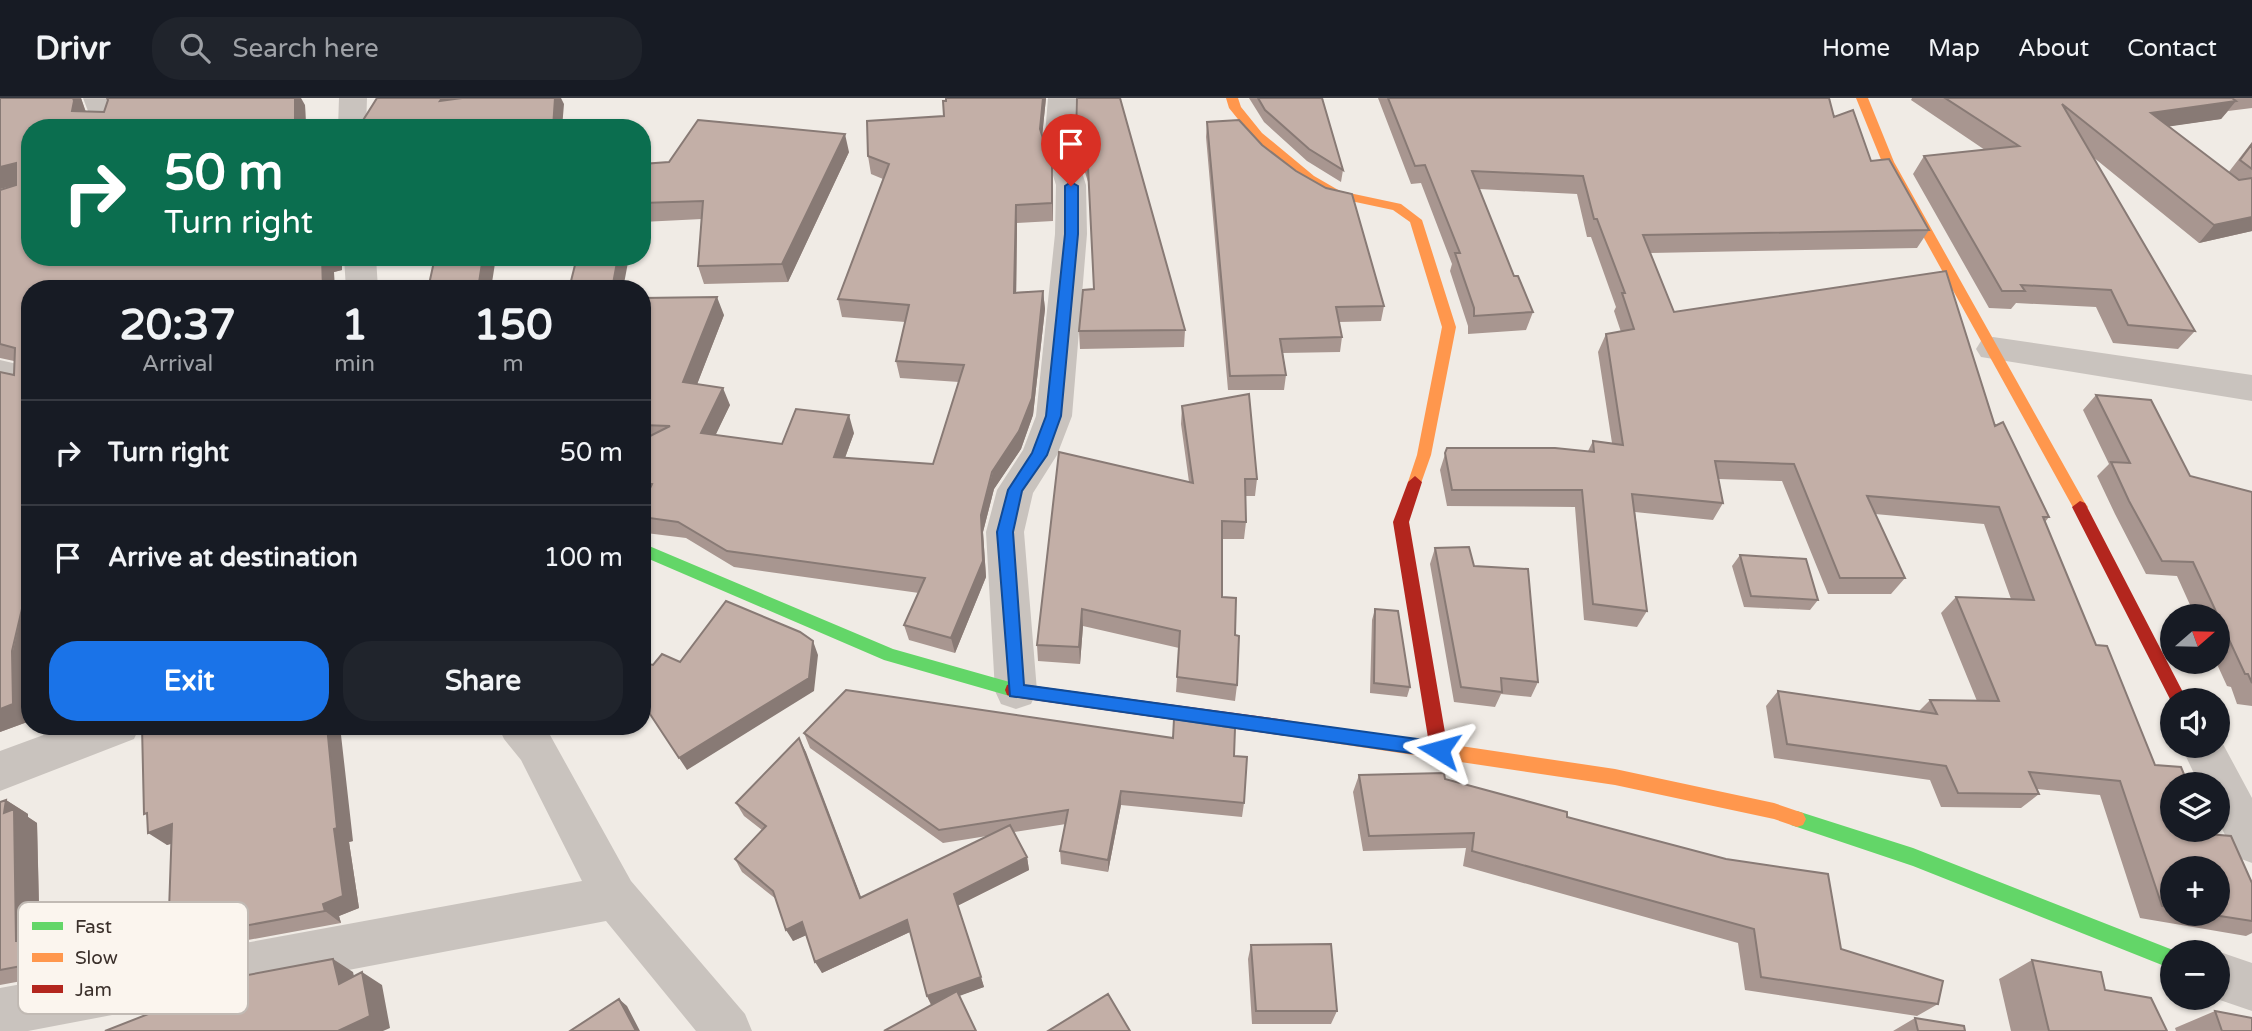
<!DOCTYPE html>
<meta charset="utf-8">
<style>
:root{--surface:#171b24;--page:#20242c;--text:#f1f3f6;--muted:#9ea1a6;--line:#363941;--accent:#1a73e8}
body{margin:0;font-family:"Varela Round",sans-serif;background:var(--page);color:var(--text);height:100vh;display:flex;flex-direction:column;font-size:26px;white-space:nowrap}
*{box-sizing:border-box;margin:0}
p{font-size:23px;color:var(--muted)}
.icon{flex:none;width:38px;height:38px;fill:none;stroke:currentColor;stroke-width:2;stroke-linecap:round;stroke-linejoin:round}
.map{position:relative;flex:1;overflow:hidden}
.sheet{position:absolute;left:21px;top:182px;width:630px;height:455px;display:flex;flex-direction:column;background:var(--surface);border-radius:28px;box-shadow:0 2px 5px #0004}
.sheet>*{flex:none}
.top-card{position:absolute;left:21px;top:21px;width:630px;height:147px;border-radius:28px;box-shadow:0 2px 5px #0004;background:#0b6e4f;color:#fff;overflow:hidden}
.needle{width:46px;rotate:70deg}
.buttons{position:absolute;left:2160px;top:506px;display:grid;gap:14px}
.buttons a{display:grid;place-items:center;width:70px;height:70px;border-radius:50%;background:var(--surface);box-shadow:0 2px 5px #0004;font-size:35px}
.pin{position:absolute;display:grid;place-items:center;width:60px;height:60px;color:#fff;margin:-72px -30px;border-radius:50% 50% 50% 0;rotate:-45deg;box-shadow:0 0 7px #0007}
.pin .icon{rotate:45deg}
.me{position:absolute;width:77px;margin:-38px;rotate:278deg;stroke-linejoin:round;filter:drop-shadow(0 0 5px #0008)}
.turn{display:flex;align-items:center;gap:24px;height:147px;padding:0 28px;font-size:32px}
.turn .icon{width:91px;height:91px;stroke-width:2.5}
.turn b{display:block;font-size:49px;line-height:60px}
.eta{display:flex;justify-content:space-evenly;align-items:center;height:119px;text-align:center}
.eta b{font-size:42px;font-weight:700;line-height:49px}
.button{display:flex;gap:14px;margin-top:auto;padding:14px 28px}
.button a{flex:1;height:80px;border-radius:28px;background:var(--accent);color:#fff;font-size:28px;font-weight:700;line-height:80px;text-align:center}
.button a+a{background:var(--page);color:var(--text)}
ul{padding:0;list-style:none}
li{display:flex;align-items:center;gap:21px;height:105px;padding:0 28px;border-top:2px solid var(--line)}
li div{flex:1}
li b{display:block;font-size:26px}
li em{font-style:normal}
header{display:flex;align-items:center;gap:42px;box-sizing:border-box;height:98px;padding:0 35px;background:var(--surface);border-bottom:2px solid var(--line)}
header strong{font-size:33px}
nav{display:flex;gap:38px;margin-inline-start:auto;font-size:24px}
.search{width:490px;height:63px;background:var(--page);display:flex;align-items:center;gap:18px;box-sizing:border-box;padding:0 24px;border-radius:28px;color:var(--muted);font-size:26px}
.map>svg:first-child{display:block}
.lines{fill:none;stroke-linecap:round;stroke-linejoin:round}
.street{fill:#c9c3be;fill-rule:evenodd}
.fast{fill:#63d668;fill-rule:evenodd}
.slow{fill:#ff974d;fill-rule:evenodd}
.jam{fill:#b3261e;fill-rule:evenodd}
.wall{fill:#a89690;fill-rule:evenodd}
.shaded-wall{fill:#887a75}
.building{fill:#c3afa7;stroke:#887a75;stroke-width:2}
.route{fill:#1a73e8;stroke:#114b97;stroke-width:2}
.key{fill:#fbf5ee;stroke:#c1bab4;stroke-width:2}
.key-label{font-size:19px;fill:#3b302b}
</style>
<header>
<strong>Drivr</strong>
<div class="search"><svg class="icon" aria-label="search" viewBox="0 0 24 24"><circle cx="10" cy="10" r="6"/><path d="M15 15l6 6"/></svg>Search here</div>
<nav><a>Home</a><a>Map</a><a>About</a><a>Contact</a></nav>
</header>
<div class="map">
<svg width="2252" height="933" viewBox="0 0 2252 933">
<rect width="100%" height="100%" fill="#f0ebe5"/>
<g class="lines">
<path class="street" d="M 83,0 L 111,0 L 119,21 L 116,30 L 88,30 L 91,21 Z
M 339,0 L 367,0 L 366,30 L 338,30 Z
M 1048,0 L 1076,0 L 1074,49 L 1086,87 L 1087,136 L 1072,318 L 1057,357 L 1033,395 L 1024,434 L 1037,593 L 1031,606 L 1016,611 L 1001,606 L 995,593 L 986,434 L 997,392 L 1023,352 L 1036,318 L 1055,136 L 1056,87 L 1044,49 Z
M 344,159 L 376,159 L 378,191 L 346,191 Z
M 1993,239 L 2252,277 L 2252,303 L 1981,259 L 1976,251 L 1981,243 Z
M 0,262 L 30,269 L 30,293 L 0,286 Z
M 68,628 L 140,628 L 134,641 L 0,693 L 0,653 Z
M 498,628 L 545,628 L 631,783 L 745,916 L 752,933 L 696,933 L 606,823 L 28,933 L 0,933 L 0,890 L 582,783 L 521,662 L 504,641 Z
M 2217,635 L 2252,700 L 2252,765 L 2236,759 L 2217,721 L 2217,686 L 2199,686 L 2181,648 L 2217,648 Z
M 2217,853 L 2252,865 L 2252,913 L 2214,900 L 2217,900 Z"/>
<path class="fast" d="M 642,445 L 893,551 L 1013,585 L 1019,587 L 1021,592 L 1019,597 L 1013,599 L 884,562 L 642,458 Z
M 1797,713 L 1913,750 L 2178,854 L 2172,854 L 2172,871 L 1913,768 L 1791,727 L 1788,721 L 1791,715 Z"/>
<path class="slow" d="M 1226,0 L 1238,0 L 1241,9 L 1262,35 L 1314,78 L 1340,93 L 1401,106 L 1422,122 L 1456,229 L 1431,357 L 1420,388 L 1415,390 L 1408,384 L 1417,357 L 1442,229 L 1410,124 L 1393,112 L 1332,99 L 1306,84 L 1254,41 L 1229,10 Z
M 1856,0 L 1868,0 L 1894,64 L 2085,405 L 2088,409 L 2085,413 L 2075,413 L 1882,64 Z
M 1286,622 L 1615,671 L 1774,705 L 1803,715 L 1806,721 L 1803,727 L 1797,729 L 1774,721 L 1615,687 L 1286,638 L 1280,635 L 1277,630 L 1280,625 Z"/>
<path class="jam" d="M 1415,378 L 1422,384 L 1409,424 L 1448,652 L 1445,658 L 1439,660 L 1433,658 L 1430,652 L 1393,424 L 1408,384 Z
M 2080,403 L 2085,405 L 2187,602 L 2172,602 L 2172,605 L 2072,409 Z
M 1013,585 L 1286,622 L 1292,625 L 1295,630 L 1292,635 L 1286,638 L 1013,599 L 1007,597 L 1005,592 L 1007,587 Z"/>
</g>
<path class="wall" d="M 0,0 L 81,0 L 86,14 L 305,7 L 306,30 L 30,30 L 30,159 L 342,159 L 342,172 L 334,174 L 30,191 L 30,623 L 0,634 L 0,274 L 14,277 L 14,263 L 0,260 L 0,92 L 16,87 L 0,91 Z
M 946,0 L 1046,0 L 1042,38 L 1053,87 L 1053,123 L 1017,125 L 1016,194 L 1043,193 L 1045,211 L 1033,317 L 1021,351 L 994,391 L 983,434 L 986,479 L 955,555 L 909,542 L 904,527 L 919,495 L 734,469 L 686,440 L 646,435 L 642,428 L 642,407 L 645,401 L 642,397 L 642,200 L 724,217 L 697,286 L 730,307 L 715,337 L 782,346 L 854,335 L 845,360 L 933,366 L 959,284 L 900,280 L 896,263 L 905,224 L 842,219 L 838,201 L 883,81 L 871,76 L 868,58 L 944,18 Z
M 1249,0 L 1322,0 L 1343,72 L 1341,84 L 1307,63 L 1264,24 Z
M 1378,0 L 1829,0 L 1834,19 L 1929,132 L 1917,150 L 1650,155 L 1674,214 L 1995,328 L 2049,419 L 2045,424 L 2096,547 L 2155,667 L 2208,736 L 2252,785 L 2252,835 L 2246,838 L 2140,820 L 2100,697 L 2037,691 L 2039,696 L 2021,710 L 1941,709 L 1930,682 L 1774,660 L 1766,608 L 1778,593 L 1919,613 L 1930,602 L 1977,603 L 1941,515 L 1956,499 L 2011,501 L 1984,426 L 1875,416 L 1905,480 L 1891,496 L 1828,496 L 1782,383 L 1718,381 L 1723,405 L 1713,422 L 1635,414 L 1647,513 L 1637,529 L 1584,522 L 1575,409 L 1447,408 L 1440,372 L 1447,350 L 1588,353 L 1593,343 L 1612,345 L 1598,254 L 1606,236 L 1621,234 L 1614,213 L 1616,209 L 1591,139 L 1587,139 L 1577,96 L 1479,91 L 1514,178 L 1533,214 L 1526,232 L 1468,236 L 1468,228 L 1450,173 L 1452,166 L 1421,85 L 1411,86 ZM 2172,770 L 2217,816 L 2172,816 Z
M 1912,0 L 2252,0 L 2252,10 L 2228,13 L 2221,21 L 2169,28 L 2228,75 L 2252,44 L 2252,133 L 2199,145 L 2093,59 L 2195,233 L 2178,251 L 2113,245 L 2096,209 L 2016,205 L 2011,211 L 1989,210 L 1913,76 L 1924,58 L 1985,52 L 1911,2 Z
M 1207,24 L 1384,208 L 1381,223 L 1339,224 L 1342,239 L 1340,254 L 1283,255 L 1286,277 L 1284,292 L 1228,292 L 1206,39 Z
M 1076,31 L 1185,232 L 1184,249 L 1080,251 L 1079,233 L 1094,191 L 1089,87 L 1077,49 Z
M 849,54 L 788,184 L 704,186 L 698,168 L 702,121 L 642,124 L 642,66 Z
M 2096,297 L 2190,378 L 2252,394 L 2252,608 L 2237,606 L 2231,589 L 2227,588 L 2216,564 L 2217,564 L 2217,518 L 2195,518 L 2177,478 L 2146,476 L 2115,416 L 2097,378 L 2109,366 L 2083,312 Z
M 1182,308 L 1257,381 L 1255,398 L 1246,398 L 1246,424 L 1244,441 L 1222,441 L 1222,499 L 1235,537 L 1237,587 L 1235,603 L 1176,594 L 1179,550 L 1083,528 L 1080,566 L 1038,563 L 1037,547 L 1189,384 L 1181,326 Z
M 1435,450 L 1474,468 L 1538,584 L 1531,599 L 1501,596 L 1495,609 L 1454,604 L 1430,466 Z
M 1740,457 L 1818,502 L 1810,512 L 1744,509 L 1732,468 Z
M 1375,511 L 1410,589 L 1407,599 L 1370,595 L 1372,522 Z
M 804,635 L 1234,658 L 1244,705 L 1242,719 L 1121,707 L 1108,774 L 1061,766 L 1060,753 L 1066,726 L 1014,734 L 1027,759 L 1029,772 L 957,808 L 984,889 L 931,907 L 927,898 L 910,834 L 822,875 L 806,837 L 793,843 L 776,801 L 742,774 L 735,761 L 762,732 L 744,718 L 736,705 L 799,640 L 861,800 L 987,738 L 943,745 L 810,650 Z
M 1359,677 L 1445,681 L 1567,719 L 1841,851 L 1938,906 L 1917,918 L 1745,892 L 1738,845 L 1463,768 L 1466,750 L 1363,753 L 1353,694 Z
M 6,702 L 28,716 L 28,719 L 37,725 L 40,844 L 118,857 L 119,865 L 0,887 L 0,704 Z
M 147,718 L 353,743 L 349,744 L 359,810 L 339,818 L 341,825 L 188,853 L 168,842 L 171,746 L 167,747 Z
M 1251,847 L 1337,913 L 1331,926 L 1252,926 L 1248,861 Z
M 2032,862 L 2105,892 L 2167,933 L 2011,933 L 1999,881 Z
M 2215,913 L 2252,933 L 2176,933 L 2175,930 Z
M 1915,920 L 1965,933 L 1893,933 Z"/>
<path class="shaded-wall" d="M 73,0 L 81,0 L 88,21 L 72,13 Z
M 292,0 L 301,0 L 305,7 L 306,30 L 295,30 Z
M 442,0 L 460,0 L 440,3 Z
M 555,0 L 561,0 L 564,6 L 562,30 L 553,30 Z
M 1043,0 L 1046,0 L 1041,49 L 1040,31 Z
M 2236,3 L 2221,21 L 2138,33 L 2151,15 Z
M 845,36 L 849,54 L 788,184 L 782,166 Z
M 16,65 L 30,83 L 0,91 L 0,69 Z
M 1052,69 L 1053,87 L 1053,123 L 1052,105 Z
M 1016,107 L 1017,125 L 1016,212 L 1014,195 Z
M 2252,119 L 2252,133 L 2199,145 L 2214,127 Z
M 322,159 L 342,159 L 342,172 L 334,174 L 335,191 L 323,191 Z
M 376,159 L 401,159 L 379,164 Z
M 483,159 L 496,159 L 491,191 L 478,191 Z
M 618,159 L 629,159 L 623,191 L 612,191 Z
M 1043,193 L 1045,211 L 1033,317 L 1021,351 L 994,391 L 983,434 L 986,479 L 955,555 L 951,540 L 981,417 Z
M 717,199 L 724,217 L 691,302 L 683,284 Z
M 723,290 L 730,307 L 708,353 L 701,335 Z
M 849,317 L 854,335 L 839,376 L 834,359 Z
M 30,477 L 30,623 L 0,634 L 0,611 Z
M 1082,511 L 1083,528 L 1080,566 L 1079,549 Z
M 813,543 L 818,557 L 814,593 L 687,672 L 679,660 Z
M 327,628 L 340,628 L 353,743 L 349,744 L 359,810 L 339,818 L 341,825 L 325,813 L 323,806 L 334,731 Z
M 799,640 L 806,654 L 866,812 L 860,800 Z
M 1121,693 L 1121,707 L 1108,774 L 1108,762 Z
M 6,702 L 28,716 L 28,719 L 37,725 L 40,855 L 16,843 L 4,715 Z
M 172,726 L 190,739 L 167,747 L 148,735 Z
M 1027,759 L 1029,772 L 957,808 L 954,796 Z
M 907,822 L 912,833 L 822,875 L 815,864 Z
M 802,824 L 809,836 L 793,843 L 786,832 Z
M 95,845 L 118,857 L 119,865 L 96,854 Z
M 333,861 L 353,874 L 359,899 L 339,886 Z
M 362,874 L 382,887 L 390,930 L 383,933 L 338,933 Z
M 981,879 L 984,889 L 932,908 L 927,898 Z
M 619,901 L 627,908 L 640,933 L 636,933 Z"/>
<path class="building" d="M 0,0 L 73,0 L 74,3 L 72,13 L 104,14 L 108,2 L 107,0 L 295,0 L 295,30 L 30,30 L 30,159 L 322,159 L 323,191 L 30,191 L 30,477 L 12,553 L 13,606 L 0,611 L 0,274 L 14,277 L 15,250 L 0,246 L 0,92 L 16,87 L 16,65 L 0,69 Z
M 377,0 L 442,0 L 440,3 L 462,0 L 555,0 L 553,30 L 346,30 L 360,27 Z
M 946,0 L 1043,0 L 1040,31 L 1052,69 L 1052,105 L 1016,107 L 1014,195 L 1043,193 L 1032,300 L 1019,333 L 992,374 L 981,417 L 983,463 L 951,540 L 904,527 L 925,480 L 727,453 L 678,424 L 642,419 L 642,407 L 652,386 L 642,385 L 642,342 L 670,328 L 642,327 L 642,200 L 717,199 L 683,284 L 723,290 L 701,335 L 782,346 L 796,311 L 849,317 L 834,359 L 933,366 L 964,267 L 896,263 L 909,207 L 838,201 L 889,66 L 868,58 L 867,23 L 944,18 L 943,3 L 946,3 Z
M 1077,0 L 1120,0 L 1185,232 L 1079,233 L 1083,192 L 1094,191 L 1088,69 L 1076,31 Z
M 1258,0 L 1322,0 L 1343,72 L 1309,51 L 1265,12 Z
M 1388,0 L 1829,0 L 1834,19 L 1853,12 L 1871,63 L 1889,61 L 1929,132 L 1643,137 L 1674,214 L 1946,173 L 1995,328 L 2003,324 L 2049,419 L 2043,419 L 2096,547 L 2107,548 L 2155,667 L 2181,669 L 2188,686 L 2172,686 L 2172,732 L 2207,732 L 2208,736 L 2231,738 L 2252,785 L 2252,823 L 2207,816 L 2217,816 L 2217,770 L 2172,770 L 2172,810 L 2162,808 L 2120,683 L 2029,674 L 2039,696 L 1958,695 L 1946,668 L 1787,646 L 1778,593 L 1937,616 L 1930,602 L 1999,603 L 1956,499 L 2034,502 L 1999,409 L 1867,398 L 1905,480 L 1840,480 L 1794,366 L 1715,363 L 1723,405 L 1632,396 L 1647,513 L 1593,506 L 1582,392 L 1452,392 L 1445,355 L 1447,350 L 1555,350 L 1594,354 L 1593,343 L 1623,347 L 1606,236 L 1634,231 L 1622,195 L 1625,195 L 1597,121 L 1594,121 L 1583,78 L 1472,73 L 1514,178 L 1518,178 L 1533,214 L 1474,218 L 1474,210 L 1455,155 L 1460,155 L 1425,67 L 1415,68 Z
M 1945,0 L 2232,0 L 2236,3 L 2151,15 L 2239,82 L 2252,80 L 2252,119 L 2214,127 L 2062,6 L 2195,233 L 2128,227 L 2111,192 L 2021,187 L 2025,193 L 2002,193 L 1924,58 L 2019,48 Z
M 698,22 L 845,36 L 782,166 L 698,168 L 703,103 L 642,105 L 642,66 L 669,64 Z
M 1239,22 L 1262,47 L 1296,73 L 1326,90 L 1352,96 L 1384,208 L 1336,209 L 1342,239 L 1280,241 L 1286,277 L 1230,278 L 1207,24 Z
M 2252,46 L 2252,71 L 2240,62 Z
M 435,159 L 483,159 L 478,191 L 428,191 Z
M 577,159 L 618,159 L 612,191 L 569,191 Z
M 1249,296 L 1257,381 L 1245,381 L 1246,424 L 1222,423 L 1222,499 L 1236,500 L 1235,537 L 1239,538 L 1237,587 L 1177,579 L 1180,533 L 1082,511 L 1079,549 L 1037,547 L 1059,354 L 1193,385 L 1182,308 Z
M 2096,297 L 2151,302 L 2190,378 L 2252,394 L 2252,585 L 2248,576 L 2245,576 L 2193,464 L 2162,463 L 2129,403 L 2111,364 L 2130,365 Z
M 1469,449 L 1474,468 L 1528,471 L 1538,584 L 1501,580 L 1502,594 L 1461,589 L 1435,450 Z
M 1740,457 L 1806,461 L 1818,502 L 1751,498 Z
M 726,503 L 800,534 L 813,543 L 809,580 L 679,660 L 642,604 L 642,573 L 649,566 L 653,567 L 662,556 L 680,564 Z
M 1375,511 L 1398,513 L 1410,589 L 1374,585 Z
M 846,592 L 1173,640 L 1174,621 L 1235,630 L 1234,658 L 1247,659 L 1244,705 L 1121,693 L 1108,762 L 1060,753 L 1068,712 L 939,732 L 804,635 Z
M 142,628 L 327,628 L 337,730 L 334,731 L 343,798 L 323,806 L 325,813 L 168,842 L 172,726 L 148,735 L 147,715 L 144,716 Z
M 799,640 L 860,800 L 1010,727 L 1027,759 L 954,796 L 981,879 L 927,898 L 907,822 L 815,864 L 802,824 L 786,832 L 773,793 L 735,761 L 766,728 L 736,705 Z
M 1444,675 L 1445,681 L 1567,714 L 1567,719 L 1726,761 L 1828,776 L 1841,851 L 1943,883 L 1938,906 L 1761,879 L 1754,831 L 1472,753 L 1474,735 L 1369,738 L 1359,677 Z
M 6,702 L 4,715 L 14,711 L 16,843 L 95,845 L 96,854 L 0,872 L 0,704 Z
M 1331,846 L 1337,913 L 1256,913 L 1251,847 Z
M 333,861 L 339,886 L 362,874 L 370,918 L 338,933 L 105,933 L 161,911 L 162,893 Z
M 2032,862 L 2101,874 L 2105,892 L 2151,900 L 2167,933 L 2049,933 Z
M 957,893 L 976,933 L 884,933 Z
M 1108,896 L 1130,933 L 1048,933 Z
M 619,901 L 636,933 L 570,933 Z
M 2215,913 L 2252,920 L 2252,933 L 2222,933 Z
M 1915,920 L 1964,928 L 1965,933 L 1918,933 Z"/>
<path class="route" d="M 1071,84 L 1078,88 L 1078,136 L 1061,318 L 1047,357 L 1022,393 L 1013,434 L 1024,587 L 1439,644 L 1445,646 L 1448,652 L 1445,657 L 1439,659 L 1010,598 L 997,434 L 1008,392 L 1032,355 L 1046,318 L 1065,136 L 1065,88 Z"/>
<rect x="18" y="804" width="230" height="112" rx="10" class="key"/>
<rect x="32" y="824" width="31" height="8" fill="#63d668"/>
<rect x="32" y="855" width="31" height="9" fill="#ff974d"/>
<rect x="32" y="887" width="31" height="8" fill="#b3261e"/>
<g class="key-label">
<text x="75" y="835">Fast</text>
<text x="75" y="866">Slow</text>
<text x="75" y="898">Jam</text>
</g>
</svg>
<div class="buttons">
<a><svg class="needle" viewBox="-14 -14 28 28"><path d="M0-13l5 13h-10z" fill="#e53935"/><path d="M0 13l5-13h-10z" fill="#9ea1a6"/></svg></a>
<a><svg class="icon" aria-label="sound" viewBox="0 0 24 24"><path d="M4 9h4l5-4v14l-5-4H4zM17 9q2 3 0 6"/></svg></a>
<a><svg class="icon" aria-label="layers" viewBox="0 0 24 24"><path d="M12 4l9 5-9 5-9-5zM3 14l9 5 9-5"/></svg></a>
<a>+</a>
<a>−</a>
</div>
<div class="pin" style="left:1071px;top:88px;background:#d93025"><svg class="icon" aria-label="arrive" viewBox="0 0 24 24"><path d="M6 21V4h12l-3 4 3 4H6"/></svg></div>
<svg class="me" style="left:1439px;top:652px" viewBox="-20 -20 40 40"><path d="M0-17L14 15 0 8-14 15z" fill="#1a73e8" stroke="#fff" stroke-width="4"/></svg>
<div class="top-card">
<div class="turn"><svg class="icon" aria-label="right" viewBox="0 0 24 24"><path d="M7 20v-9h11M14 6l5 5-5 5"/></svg><div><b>50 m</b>Turn right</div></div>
</div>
<section class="sheet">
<div class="eta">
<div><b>20:37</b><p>Arrival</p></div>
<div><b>1</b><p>min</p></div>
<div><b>150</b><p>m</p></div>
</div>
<ul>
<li><svg class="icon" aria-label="right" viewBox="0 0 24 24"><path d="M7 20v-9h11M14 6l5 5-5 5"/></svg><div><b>Turn right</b></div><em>50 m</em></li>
<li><svg class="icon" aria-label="arrive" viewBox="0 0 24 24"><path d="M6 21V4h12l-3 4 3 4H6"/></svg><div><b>Arrive at destination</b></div><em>100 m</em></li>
</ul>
<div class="button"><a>Exit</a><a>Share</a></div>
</section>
</div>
